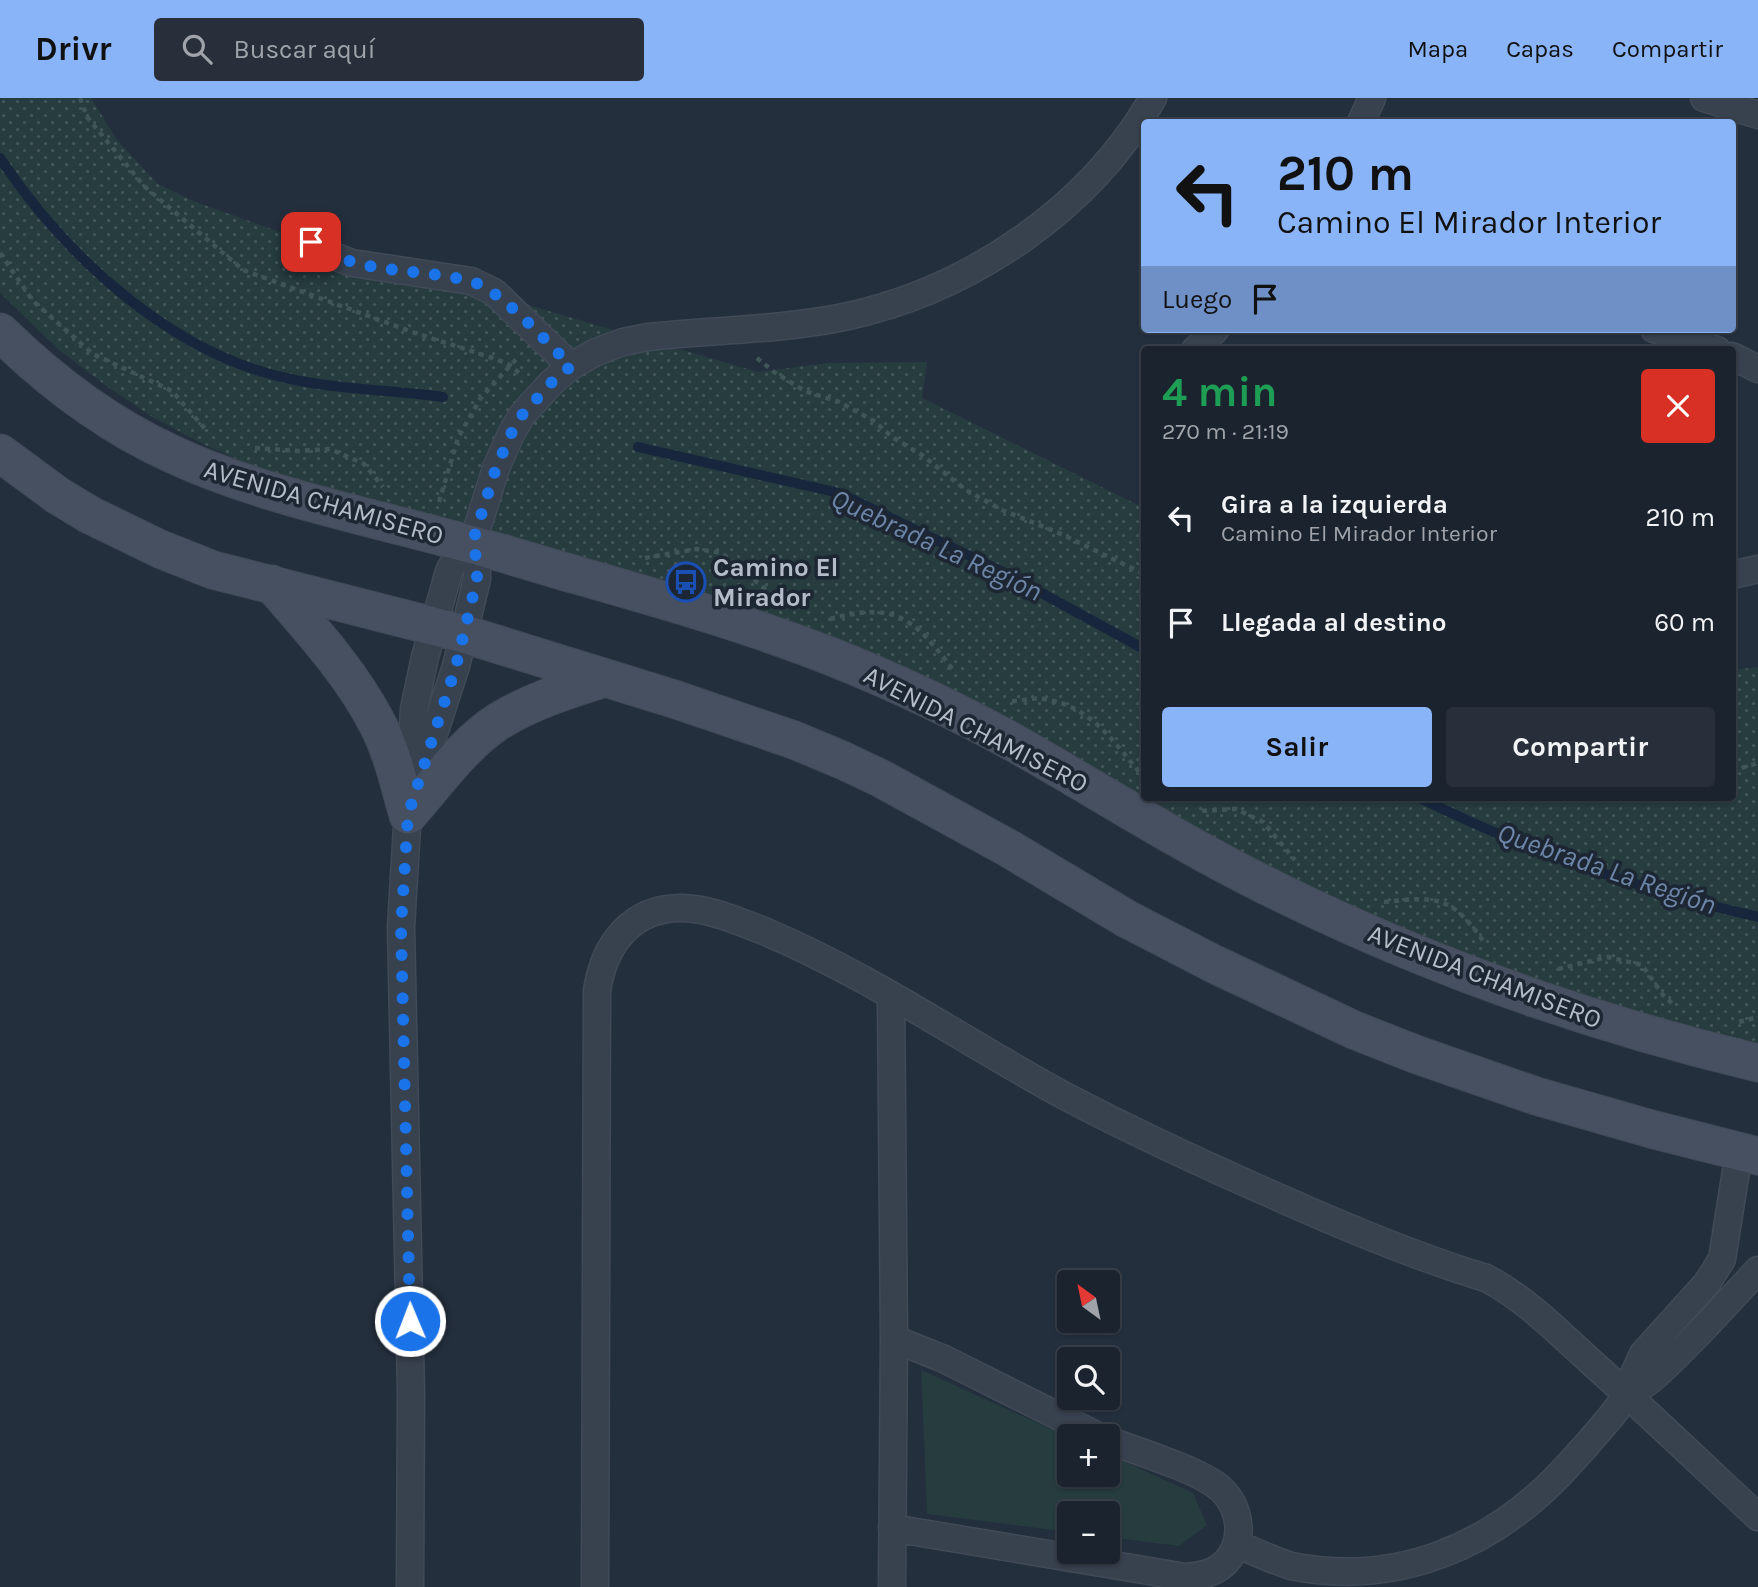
<!DOCTYPE html>
<html lang="es">
<meta charset="utf-8">
<style>
:root{--surface:#1b232e;--page:#282f3a;--text:#f1f3f6;--muted:#a0a4aa;--line:#39404a;--accent:#8ab4f8}
body{margin:0;font-family:Karla,sans-serif;background:var(--page);color:var(--text);height:100vh;display:flex;flex-direction:column;font-size:26px;white-space:nowrap}
*{box-sizing:border-box;margin:0}
p{font-size:23px;color:var(--muted)}
.icon{flex:none;width:38px;height:38px;fill:none;stroke:currentColor;stroke-width:2;stroke-linecap:round;stroke-linejoin:round}
.map{position:relative;flex:1;overflow:hidden}
.drawer{position:absolute;left:1141px;top:248px;width:595px;height:455px;display:flex;flex-direction:column;background:var(--surface);border-radius:7px;box-shadow:0 2px 5px #0004,0 0 0 2px var(--line)}
.drawer>*{flex:none}
.guide{position:absolute;left:1141px;top:21px;width:595px;height:214px;border-radius:7px;box-shadow:0 2px 5px #0004,0 0 0 2px var(--line);background:#8ab4f8;color:#111;overflow:hidden}
.needle{width:46px;rotate:327deg}
.controls{position:absolute;left:1057px;top:1172px;display:grid;gap:14px}
.controls a{display:grid;place-items:center;width:63px;height:63px;border-radius:7px;background:var(--surface);box-shadow:0 2px 5px #0004,0 0 0 2px var(--line);font-size:35px}
.pin{position:absolute;display:grid;place-items:center;width:60px;height:60px;color:#fff;margin:-30px;border-radius:14px;box-shadow:0 4px 10px #0006}
.me{position:absolute;width:77px;margin:-38px;rotate:359deg;stroke-linejoin:round;filter:drop-shadow(0 0 5px #0008)}
.turn{display:flex;align-items:center;gap:24px;height:147px;padding:0 21px;font-size:32px}
.turn .icon{width:91px;height:91px;stroke-width:2.5}
.turn b{display:block;font-size:49px;line-height:60px}
.then{display:flex;align-items:center;height:66px;padding:0 21px;background:#0003;gap:14px;font-size:26px}
.round{display:grid;place-items:center;flex:none;width:74px;height:74px;border-radius:7px;background:var(--page)}
.head{display:flex;align-items:center;justify-content:space-between;height:119px;padding:0 21px}
h1{font-size:42px;font-weight:700;line-height:52px;color:#1e9e55}
.cta{display:flex;gap:14px;margin-top:auto;padding:14px 21px}
.cta a{flex:1;height:80px;border-radius:7px;background:var(--accent);color:#111;font-size:28px;font-weight:700;line-height:80px;text-align:center}
.cta a+a{background:var(--page);color:var(--text)}
ul{padding:0;list-style:none}
li{display:flex;align-items:center;gap:21px;height:105px;padding:0 21px}
li div{flex:1}
li b{display:block;font-size:26px}
li em{font-style:normal}
header{display:flex;align-items:center;gap:42px;box-sizing:border-box;height:98px;padding:0 35px;background:var(--accent);color:#111}
header strong{font-size:33px}
nav{display:flex;gap:38px;margin-inline-start:auto;font-size:24px}
.search{width:490px;height:63px;background:var(--page);display:flex;align-items:center;gap:18px;box-sizing:border-box;padding:0 24px;border-radius:7px;color:var(--muted);font-size:26px}
.map>svg:first-child{display:block}
.grass{fill:#263c3f}
.park{fill:url(#park-dots)}
.lines{fill:none;stroke-linecap:round;stroke-linejoin:round}
.stream{stroke:#17263c;stroke-width:10}
.street-casing{stroke:#414a57;stroke-width:29}
.secondary-casing{stroke:#414a57;stroke-width:39}
.path{stroke:#3f5557;stroke-width:4.5;stroke-dasharray:5 5;stroke-linecap:butt}
.street{stroke:#38414e;stroke-width:26}
.secondary{stroke:#465061;stroke-width:37}
.route{stroke:#1a73e8;stroke-width:12;stroke-dasharray:0 21.6}
.labels{text-anchor:middle;stroke-width:7;stroke-linejoin:round;paint-order:stroke}
.street-label{font-size:26px;fill:#b4bcc9;stroke:#1d2633}
.poi-label{font-size:26px;font-weight:bold;fill:#b4bcc9;stroke:#1d2633;text-anchor:start}
.water-label{font-size:28px;font-style:italic;fill:#6d86a8;stroke:#1d2633}
</style>
<header>
<strong>Drivr</strong>
<div class="search"><svg class="icon" aria-label="search" viewBox="0 0 24 24"><circle cx="10" cy="10" r="6"/><path d="M15 15l6 6"/></svg>Buscar aquí</div>
<nav><a>Mapa</a><a>Capas</a><a>Compartir</a></nav>
</header>
<div class="map">
<svg width="1758" height="1489" viewBox="0 0 1758 1489">
<defs>
<pattern id="park-dots" width="8" height="8" patternUnits="userSpaceOnUse" patternTransform="scale(1.75)"><rect width="8" height="8" fill="#263c3f"/><path d="M2 2h.1M6 6h.1" fill="none" stroke="#435659" stroke-width="1.8" stroke-linecap="round"/></pattern>
</defs>
<rect width="100%" height="100%" fill="#242f3e"/>
<path class="grass" d="M 921,1272 L 1069,1339 L 1069,1377 L 1108,1377 L 1108,1356 L 1193,1395 L 1207,1427 L 1179,1448 L 1108,1439 L 1108,1416 L 1069,1416 L 1069,1434 L 927,1416 Z"/>
<path class="park" d="M 0,0 L 91,0 L 117,42 L 158,86 L 193,103 L 297,140 L 758,274 L 827,265 L 927,264 L 922,300 L 1144,410 L 1144,698 L 999,617 L 778,521 L 705,495 L 370,404 L 261,372 L 207,348 L 154,320 L 105,287 L 58,251 L 0,195 Z
M 1758,569 L 1758,948 C 1704,933 1649,919 1595,902 C 1467,861 1338,809 1219,745 C 1195,732 1171,715 1148,700 L 1732,700 L 1733,572 Z"/>
<g class="lines">
<path class="stream" d="M 0,60 C 66,159 174,259 295,282 C 343,292 394,292 443,299
M 638,349 L 839,395 L 1007,476 L 1144,551
M 1420,700 C 1527,753 1641,792 1758,819"/>
<g class="street-casing">
<path id="street" d="M 1704,0 L 1758,17
M 1361,24 L 1372,0
M 311,144 L 326,155 L 352,165 L 471,183 L 494,194 L 571,268
M 1654,231 L 1717,252
M 1195,252 L 1216,231
M 1732,258 L 1758,271
M 1732,477 L 1758,471
M 419,682 L 456,568 L 477,481 L 477,462 L 472,447
M 891,899 L 894,1241 L 892,1489
M 894,1241 L 944,1261 L 1100,1339
M 1628,1297 L 1632,1280 L 1643,1256 L 1707,1185 L 1722,1161 L 1739,1054
M 892,1430 L 1185,1479 C 1206,1478 1225,1472 1234,1452 C 1245,1428 1235,1399 1213,1385 C 1187,1368 1138,1354 1108,1342
M 1237,1446 C 1255,1454 1272,1462 1291,1468 C 1396,1489 1491,1449 1562,1374 C 1578,1357 1593,1340 1608,1322 C 1615,1314 1621,1304 1628,1297 C 1636,1290 1646,1287 1654,1279 C 1691,1246 1724,1208 1758,1172
M 410,1489 L 411,1295 L 401,829 L 414,611 L 425,559 L 449,473 L 457,459 L 472,447 L 496,370 L 511,336 L 522,317 L 552,284 L 571,268 L 596,254 L 623,244 L 648,239 C 713,232 780,232 844,219 C 968,193 1089,112 1153,0
M 595,1489 L 597,893 C 604,846 632,809 683,810 C 711,811 738,823 764,833 C 869,877 965,944 1065,998 C 1135,1035 1207,1068 1280,1100 C 1347,1130 1416,1159 1486,1180 C 1526,1201 1557,1233 1590,1263 C 1647,1314 1702,1367 1758,1419"/>
</g>
<g class="secondary-casing">
<path id="secondary" d="M 0,234 C 50,283 108,327 172,356 C 257,396 366,418 458,443 C 501,454 544,468 587,480 C 671,504 754,528 835,560 C 897,585 959,614 1018,647 C 1099,693 1177,743 1261,785 C 1418,864 1586,924 1758,965
M 0,355 L 57,397 L 90,417 L 160,451 L 213,472 L 464,536 L 677,602 L 794,642 L 842,662 L 880,680 L 1008,750 L 1127,821 L 1214,866 L 1354,932 L 1415,956 L 1536,998 L 1651,1031 L 1758,1058
M 272,486 C 309,529 350,573 377,625 C 392,653 399,686 408,717
M 408,717 C 436,686 463,646 499,623 C 532,603 569,591 605,580"/>
</g>
<path class="path" d="M 80,0 L 87,19 L 144,88 L 243,172 L 415,235 L 493,260 L 510,267 L 521,277
M 0,155 L 33,203 L 93,256 L 172,293 L 208,334
M 757,260 L 774,274 L 805,293 L 839,304 L 874,323 L 892,339 L 922,357 L 966,392 L 1002,412 L 1059,435 L 1144,476
M 255,350 L 299,353 L 330,351 L 364,366 L 383,389
M 439,404 L 458,340 L 480,301 L 519,258
M 645,460 L 697,451 L 722,455 L 776,500
M 830,521 C 897,503 914,521 954,573
M 1012,603 C 1022,603 1034,599 1044,601 C 1094,609 1113,645 1144,679
M 1732,673 L 1758,665
M 1202,713 L 1236,711 L 1263,724 L 1295,762
M 1384,804 C 1438,798 1451,798 1484,844
M 1558,871 L 1608,859 L 1642,867 L 1663,897 L 1674,907
M 1739,924 L 1758,919"/>
<use href="#street" class="street"/>
<use href="#secondary" class="secondary"/>
</g>
<g class="lines">
<path class="route" d="M 311,144 C 357,178 416,169 470,183 C 501,191 547,245 571,268 L 552,284 L 522,317 L 511,336 L 496,370 L 472,446 L 477,462 L 477,481 L 456,568 L 408,717 L 401,829 L 410,1223"/>
</g>
<defs>
<g id="bus-ring" transform="scale(2.0125)"><circle r="9.5" fill="#1d2633" stroke="#1a4fb4" stroke-width="1.5"/><path d="M-5-6H5V4H4V6H2V4H-2V6H-4V4H-5ZM-3.5-4V0h7V-4ZM-3.5 1.2v1.5H-2V1.2ZM2 1.2v1.5H3.5V1.2Z" fill="#1a4fb4"/></g>
</defs>
<g fill-rule="evenodd">
<use href="#bus-ring" x="686" y="484"/>
</g>
<g class="labels">
<g class="street-label">
<text transform="translate(324 404) rotate(16)" y="9">AVENIDA CHAMISERO</text>
<text transform="translate(976 631) rotate(27)" y="9">AVENIDA CHAMISERO</text>
<text transform="translate(1485 878) rotate(21)" y="9">AVENIDA CHAMISERO</text>
</g>
<g class="poi-label">
<text x="713" y="478">Camino El<tspan x="713" dy="30">Mirador</tspan></text>
</g>
<g class="water-label">
<text transform="translate(937 446) rotate(25)" y="10">Quebrada La Región</text>
<text transform="translate(1607 770) rotate(19)" y="10">Quebrada La Región</text>
</g>
</g>
</svg>
<div class="controls">
<a><svg class="needle" viewBox="-14 -14 28 28"><path d="M0-13l5 13h-10z" fill="#e53935"/><path d="M0 13l5-13h-10z" fill="#a0a4aa"/></svg></a>
<a><svg class="icon" aria-label="search" viewBox="0 0 24 24"><circle cx="10" cy="10" r="6"/><path d="M15 15l6 6"/></svg></a>
<a>+</a>
<a>−</a>
</div>
<div class="pin" style="left:311px;top:144px;background:#d93025"><svg class="icon" aria-label="arrive" viewBox="0 0 24 24"><path d="M6 21V4h12l-3 4 3 4H6"/></svg></div>
<svg class="me" style="left:410px;top:1223px" viewBox="-20 -20 40 40"><circle r="17" fill="#1a73e8" stroke="#fff" stroke-width="3"/><path d="M0-11L8 9 0 5-8 9z" fill="#fff"/></svg>
<div class="guide">
<div class="turn"><svg class="icon" aria-label="left" viewBox="0 0 24 24"><path d="M17 20v-9H6M10 6l-5 5 5 5"/></svg><div><b>210 m</b>Camino El Mirador Interior</div></div>
<div class="then">Luego<svg class="icon" aria-label="arrive" viewBox="0 0 24 24"><path d="M6 21V4h12l-3 4 3 4H6"/></svg></div>
</div>
<section class="drawer">
<div class="head"><div><h1>4 min</h1><p>270 m · 21:19</p></div><a class="round" style="background:#d93025;color:#fff"><svg class="icon" aria-label="close" viewBox="0 0 24 24"><path d="M6 6l12 12M18 6L6 18"/></svg></a></div>
<ul>
<li><svg class="icon" aria-label="left" viewBox="0 0 24 24"><path d="M17 20v-9H6M10 6l-5 5 5 5"/></svg><div><b>Gira a la izquierda</b><p>Camino El Mirador Interior</p></div><em>210 m</em></li>
<li><svg class="icon" aria-label="arrive" viewBox="0 0 24 24"><path d="M6 21V4h12l-3 4 3 4H6"/></svg><div><b>Llegada al destino</b></div><em>60 m</em></li>
</ul>
<div class="cta"><a>Salir</a><a>Compartir</a></div>
</section>
</div>
